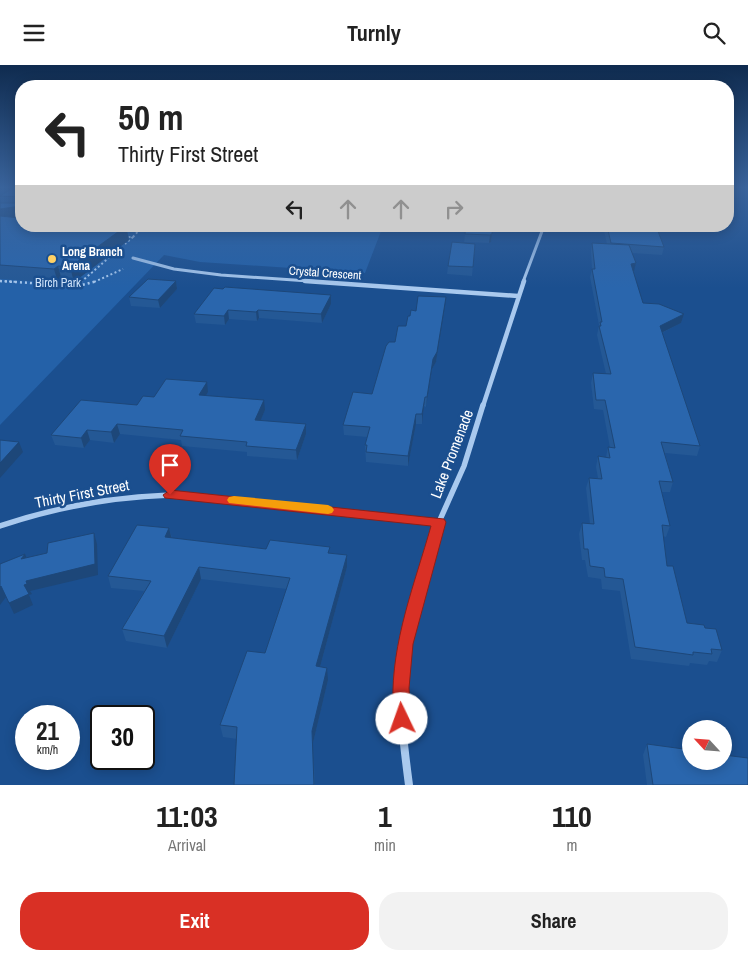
<!DOCTYPE html>
<style>
:root{--surface:#fff;--page:#f2f2f2;--text:#222;--muted:#767676;--accent:#d93025}
body{margin:0;font-family:"Archivo Narrow",sans-serif;background:var(--page);color:var(--text);height:100vh;display:flex;flex-direction:column;font-size:19px;white-space:nowrap}
*{box-sizing:border-box;margin:0}
p{font-size:16px;color:var(--muted)}
.icon{flex:none;width:28px;height:28px;fill:none;stroke:currentColor;stroke-width:2;stroke-linecap:round;stroke-linejoin:round}
.map{position:relative;height:720px;overflow:hidden}
.sheet{display:flex;flex-direction:column;background:var(--surface);flex:1}
.sheet>*{flex:none}
.banner{position:absolute;left:15px;top:15px;width:719px;height:152px;border-radius:20px;box-shadow:0 2px 12px #0003;background:#fff;color:var(--text);overflow:hidden}
.needle{width:32px;rotate:296deg}
.controls{position:absolute;left:682px;top:655px;display:grid;gap:10px}
.controls a{display:grid;place-items:center;width:50px;height:50px;border-radius:50%;background:var(--surface);box-shadow:0 2px 12px #0003;font-size:25px}
.speed{position:absolute;left:15px;top:640px;display:flex;gap:10px;font-size:25px;font-weight:700;text-align:center}
.speed>*{display:grid;place-content:center;width:65px;height:65px;border-radius:50%;background:var(--surface);box-shadow:0 2px 12px #0003;line-height:1}
.speed small{font-size:12px;font-weight:400}
.speed .limit{border:2px solid #111;border-radius:8px;background:#fff;color:#111}
.pin{position:absolute;display:grid;place-items:center;width:42px;height:42px;color:#fff;margin:-51px -21px;border-radius:50% 50% 50% 0;rotate:-45deg;box-shadow:0 0 5px #0007}
.pin .icon{rotate:45deg}
.me{position:absolute;width:55px;margin:-28px;rotate:357deg;stroke-linejoin:round;filter:drop-shadow(0 0 4px #0008)}
.turn{display:flex;align-items:center;gap:18px;height:105px;padding:0 20px;font-size:22px}
.turn .icon{width:65px;height:65px;stroke-width:2.5}
.turn b{display:block;font-size:35px;line-height:42px}
.lanes{display:flex;align-items:center;height:48px;padding:0 20px;background:#0003;justify-content:center;gap:25px;direction:ltr}
.lanes .off{opacity:.35}
.eta{display:flex;justify-content:space-evenly;align-items:center;height:85px;text-align:center}
.eta b{font-size:30px;font-weight:700;line-height:35px}
.cta{display:flex;gap:10px;margin-top:auto;padding:10px 20px}
.cta a{flex:1;height:58px;border-radius:20px;background:var(--accent);color:#fff;font-size:20px;font-weight:700;line-height:58px;text-align:center}
.cta a+a{background:var(--page);color:var(--text)}
header{display:flex;justify-content:space-between;align-items:center;height:65px;padding:0 20px;background:var(--surface);font-size:22px;font-weight:700}
.map>svg:first-child{display:block}
.green{fill:#2461a8}
.lines{fill:none;stroke-linecap:round;stroke-linejoin:round}
.path-far1{stroke:#a9c9ee;stroke-width:2;stroke-dasharray:2 2.5;stroke-linecap:butt}
.path{stroke:#a9c9ee;stroke-width:2.5;stroke-dasharray:2 3;stroke-linecap:butt}
.street-far3{stroke:#a9c9ee;stroke-width:3}
.street-far2{stroke:#a9c9ee;stroke-width:4.5}
.street-far1{stroke:#a9c9ee;stroke-width:5.5}
.street{stroke:#a9c9ee;stroke-width:8}
.wall{fill:#245895}
.shaded-wall{fill:#1d4779}
.building{fill:#2a66ad;stroke:#1d4779}
.route{fill:#d93025;stroke:#8d1f18}
.slow{fill:#f59e0b}
.poi-dot{fill:#ffd166;stroke:#1b4f8f;stroke-width:2}
.labels{text-anchor:middle;stroke-width:5;stroke-linejoin:round;paint-order:stroke}
.far-poi-label{font-size:12px;font-weight:bold;fill:#fff;stroke:#1b4f8f;text-anchor:start}
.far-street-label{font-size:12px;fill:#fff;stroke:#1b4f8f}
.far-park-label{font-size:12px;fill:#cfe3fa;stroke:#1b4f8f}
.street-label{font-size:15px;fill:#fff;stroke:#1b4f8f}
</style>
<header><svg class="icon" aria-label="menu" viewBox="0 0 24 24"><path d="M4 6h16M4 12h16M4 18h16"/></svg>Turnly<svg class="icon" aria-label="search" viewBox="0 0 24 24"><circle cx="10" cy="10" r="6"/><path d="M15 15l6 6"/></svg></header>
<div class="map">
<svg width="748" height="720" viewBox="0 0 748 720">
<rect width="100%" height="100%" fill="#1b4f8f"/>
<path class="green" d="M 0,158 L 21,161 L 383,161 L 365,208 L 200,197 L 164,190 L 0,360 Z"/>
<g class="lines">
<path class="path-far1" d="M 124,172 L 133,172 L 125,179
M 133,172 L 143,161
M 0,216 L 18,217
M 81,217 L 120,183
M 94,217 L 123,204"/>
<path class="path" d="M 0,216 L 77,221 L 83,216
M 78,221 L 97,216"/>
<path class="street-far3" d="M 133,193 L 174,204 L 221,210 L 323,217
M 523,217 L 544,161"/>
<path class="street-far2" d="M 305,216 L 518,231
M 483,341 L 524,216"/>
<path class="street-far1" d="M 0,461 C 56,442 111,432 170,430 L 439,457
M 426,505 L 439,457 L 464,401 L 483,340"/>
<path class="street" d="M 409,720 C 403,674 396,624 405,578 C 411,553 419,528 426,504"/>
</g>
<path class="wall" d="M 21,122 L 21,161 L 126,161 L 129,175 L 74,217 L 62,216 L 58,218 L 0,214 L 0,138 L 1,138 L 0,131 Z
M 466,161 L 501,161 L 498,162 L 497,167 L 492,166 L 491,177 L 489,178 L 464,177 Z
M 603,161 L 656,161 L 664,182 L 662,190 L 632,188 L 636,198 L 633,206 L 643,238 L 684,249 L 681,258 L 662,268 L 700,381 L 697,391 L 665,388 L 673,417 L 670,427 L 662,427 L 670,461 L 666,472 L 663,471 L 667,501 L 687,558 L 705,563 L 722,585 L 717,597 L 709,596 L 707,600 L 690,598 L 689,601 L 631,594 L 620,526 L 602,524 L 601,514 L 588,512 L 585,495 L 582,495 L 579,469 L 582,458 L 590,459 L 586,423 L 589,413 L 598,413 L 596,402 L 598,391 L 606,392 L 608,382 L 610,383 L 603,345 L 594,344 L 591,318 L 593,308 L 606,309 L 597,270 L 599,260 L 590,212 L 592,204 L 591,186 L 592,178 L 607,179 Z
M 475,179 L 472,211 L 447,209 L 448,201 Z
M 176,216 L 177,224 L 160,243 L 131,241 L 129,232 Z
M 331,230 L 331,239 L 322,258 L 259,253 L 257,256 L 229,254 L 225,260 L 196,258 L 194,249 Z
M 445,241 L 436,297 L 432,304 L 426,342 L 424,341 L 422,359 L 416,359 L 408,401 L 366,397 L 365,380 L 367,372 L 344,370 L 343,360 L 372,329 L 395,277 L 406,261 L 410,251 L 416,246 Z
M 208,327 L 206,330 L 265,345 L 260,356 L 306,369 L 297,395 L 247,391 L 247,387 L 182,381 L 181,375 L 120,369 L 114,378 L 90,375 L 84,383 L 55,380 L 51,370 L 137,340 L 154,332 Z
M 169,463 L 172,473 L 266,484 L 330,488 L 347,490 L 347,502 L 320,602 L 328,615 L 313,678 L 315,720 L 234,720 L 237,674 L 223,672 L 220,660 L 265,588 L 287,524 L 201,514 L 167,583 L 126,576 L 122,564 L 144,526 L 111,523 L 108,511 Z
M 647,679 L 748,720 L 647,720 L 643,690 Z"/>
<path class="shaded-wall" d="M 21,141 L 21,154 L 0,158 L 0,144 Z
M 126,161 L 129,175 L 74,217 L 70,202 Z
M 492,169 L 491,177 L 489,178 L 490,170 Z
M 636,198 L 634,206 L 629,207 L 631,199 Z
M 58,201 L 62,216 L 58,218 L 54,204 Z
M 176,216 L 177,224 L 160,243 L 158,235 Z
M 331,230 L 331,239 L 322,258 L 321,249 Z
M 446,232 L 445,241 L 436,297 L 432,304 L 426,342 L 427,332 L 433,294 Z
M 228,245 L 229,254 L 225,260 L 224,251 Z
M 258,245 L 259,253 L 257,256 L 256,247 Z
M 684,249 L 681,258 L 657,270 L 660,261 Z
M 207,317 L 208,327 L 201,339 L 199,330 Z
M 425,332 L 422,359 L 422,349 Z
M 264,335 L 265,345 L 256,366 L 255,355 Z
M 416,349 L 416,359 L 408,401 L 408,391 Z
M 117,359 L 120,369 L 114,378 L 111,367 Z
M 306,359 L 306,369 L 297,395 L 296,385 Z
M 87,365 L 90,375 L 84,383 L 81,373 Z
M 19,377 L 23,387 L 0,413 L 0,398 Z
M 169,463 L 172,475 L 165,472 Z
M 94,468 L 97,479 L 98,510 L 30,526 L 32,529 L 29,530 L 33,540 L 14,549 L 9,538 L 24,520 L 26,516 Z
M 25,489 L 29,499 L 21,494 Z
M 347,490 L 347,502 L 317,613 L 316,601 Z
M 199,502 L 201,514 L 167,583 L 164,571 Z
M 1,521 L 6,532 L 0,540 L 0,522 Z
M 327,603 L 328,615 L 313,678 L 314,720 L 312,666 Z"/>
<path class="building" d="M 15,122 L 21,122 L 21,141 L 0,144 L 0,138 L 19,138 L 21,135 L 19,132 L 0,131 Z
M 0,151 L 21,153 L 21,161 L 126,161 L 70,202 L 58,201 L 54,204 L 0,200 Z
M 466,161 L 493,161 L 492,169 L 490,170 L 465,169 Z
M 607,161 L 656,161 L 664,182 L 611,178 Z
M 452,177 L 475,179 L 473,202 L 448,201 Z
M 592,178 L 629,180 L 636,198 L 631,199 L 643,238 L 659,239 L 684,249 L 660,261 L 700,381 L 661,377 L 673,417 L 659,416 L 670,461 L 662,460 L 667,501 L 673,501 L 687,558 L 704,560 L 705,563 L 716,564 L 722,585 L 711,584 L 712,589 L 693,587 L 693,590 L 635,582 L 623,514 L 605,512 L 604,503 L 590,501 L 588,484 L 584,484 L 582,458 L 594,459 L 589,413 L 602,414 L 598,391 L 610,393 L 608,382 L 615,383 L 605,335 L 596,335 L 593,308 L 611,309 L 599,261 L 601,261 L 600,257 L 602,257 L 592,204 L 595,204 Z
M 148,214 L 176,216 L 158,235 L 129,232 Z
M 225,222 L 331,230 L 321,249 L 258,245 L 256,247 L 228,245 L 224,251 L 194,249 L 214,223 L 223,224 Z
M 418,231 L 446,232 L 437,287 L 433,294 L 427,332 L 425,332 L 422,349 L 416,349 L 408,391 L 366,387 L 367,380 L 365,380 L 370,362 L 343,360 L 353,327 L 372,329 L 386,281 L 389,277 L 395,277 L 398,261 L 406,261 L 408,251 L 410,251 L 411,245 L 416,246 Z
M 166,314 L 207,317 L 199,330 L 264,335 L 255,355 L 306,359 L 296,385 L 246,381 L 247,377 L 180,371 L 183,365 L 117,359 L 111,367 L 87,365 L 81,373 L 51,370 L 81,335 L 137,340 L 143,331 L 154,332 Z
M 0,375 L 19,377 L 0,398 Z
M 137,460 L 169,463 L 165,472 L 266,484 L 270,475 L 330,482 L 328,488 L 347,490 L 316,601 L 327,603 L 312,666 L 314,720 L 234,720 L 237,662 L 220,660 L 247,586 L 265,588 L 290,513 L 199,502 L 164,571 L 122,564 L 151,516 L 108,511 Z
M 94,468 L 95,499 L 26,516 L 27,519 L 24,520 L 29,529 L 9,538 L 1,521 L 0,522 L 0,499 L 25,489 L 21,494 L 47,488 L 48,478 Z
M 647,679 L 691,685 L 691,696 L 724,696 L 724,690 L 748,693 L 748,720 L 653,720 Z"/>
<linearGradient id="sky" x2="0" y2="1"><stop stop-color="#0f2b4f"/><stop offset="0.55" stop-color="#39639b"/><stop offset="1" stop-color="#39639b" stop-opacity="0"/></linearGradient>
<rect width="748" height="223" fill="url(#sky)"/>
<path class="route" d="M 170,425 L 444,454 L 446,457 L 413,579 L 409,623 L 411,654 L 409,660 L 402,663 L 396,660 C 393,653 393,646 393,638 C 391,577 415,518 431,461 L 165,433 L 163,430 Z"/>
<path class="slow" d="M 234,431 L 328,440 L 332,442 L 334,445 L 332,448 L 328,449 L 229,438 L 227,435 L 229,432 Z"/>
<circle class="poi-dot" cx="52" cy="194" r="5"/>
<g class="labels">
<g class="far-poi-label">
<text x="62" y="191">Long Branch<tspan x="62" dy="14">Arena</tspan></text>
</g>
<g class="far-street-label">
<text transform="translate(325 208) rotate(4)" y="4">Crystal Crescent</text>
</g>
<g class="far-park-label">
<text x="58" y="222">Birch Park</text>
</g>
<g class="street-label">
<text transform="translate(452 389) rotate(-69)" y="5">Lake Promenade</text>
<text transform="translate(82 429) rotate(-11)" y="5">Thirty First Street</text>
</g>
</g>
</svg>
<div class="controls">
<a><svg class="needle" viewBox="-14 -14 28 28"><path d="M0-13l5 13h-10z" fill="#e53935"/><path d="M0 13l5-13h-10z" fill="#767676"/></svg></a>
</div>
<div class="speed"><div>21<small>km/h</small></div><div class="limit">30</div></div>
<div class="pin" style="left:170px;top:430px;background:#d93025"><svg class="icon" aria-label="arrive" viewBox="0 0 24 24"><path d="M6 21V4h12l-3 4 3 4H6"/></svg></div>
<svg class="me" style="left:402px;top:654px" viewBox="-20 -20 40 40"><circle r="19" fill="#fff"/><path d="M0-13L10 11 0 6-10 11z" fill="#d93025"/></svg>
<div class="banner">
<div class="turn"><svg class="icon" aria-label="left" viewBox="0 0 24 24"><path d="M17 20v-9H6M10 6l-5 5 5 5"/></svg><div><b>50 m</b>Thirty First Street</div></div>
<div class="lanes"><svg class="icon" aria-label="left" viewBox="0 0 24 24"><path d="M17 20v-9H6M10 6l-5 5 5 5"/></svg><svg class="icon off" aria-label="ahead" viewBox="0 0 24 24"><path d="M12 20V5M6 11l6-6 6 6"/></svg><svg class="icon off" aria-label="ahead" viewBox="0 0 24 24"><path d="M12 20V5M6 11l6-6 6 6"/></svg><svg class="icon off" aria-label="right" viewBox="0 0 24 24"><path d="M7 20v-9h11M14 6l5 5-5 5"/></svg></div>
</div>
</div>
<section class="sheet">
<div class="eta">
<div><b>11:03</b><p>Arrival</p></div>
<div><b>1</b><p>min</p></div>
<div><b>110</b><p>m</p></div>
</div>
<div class="cta"><a>Exit</a><a>Share</a></div>
</section>
